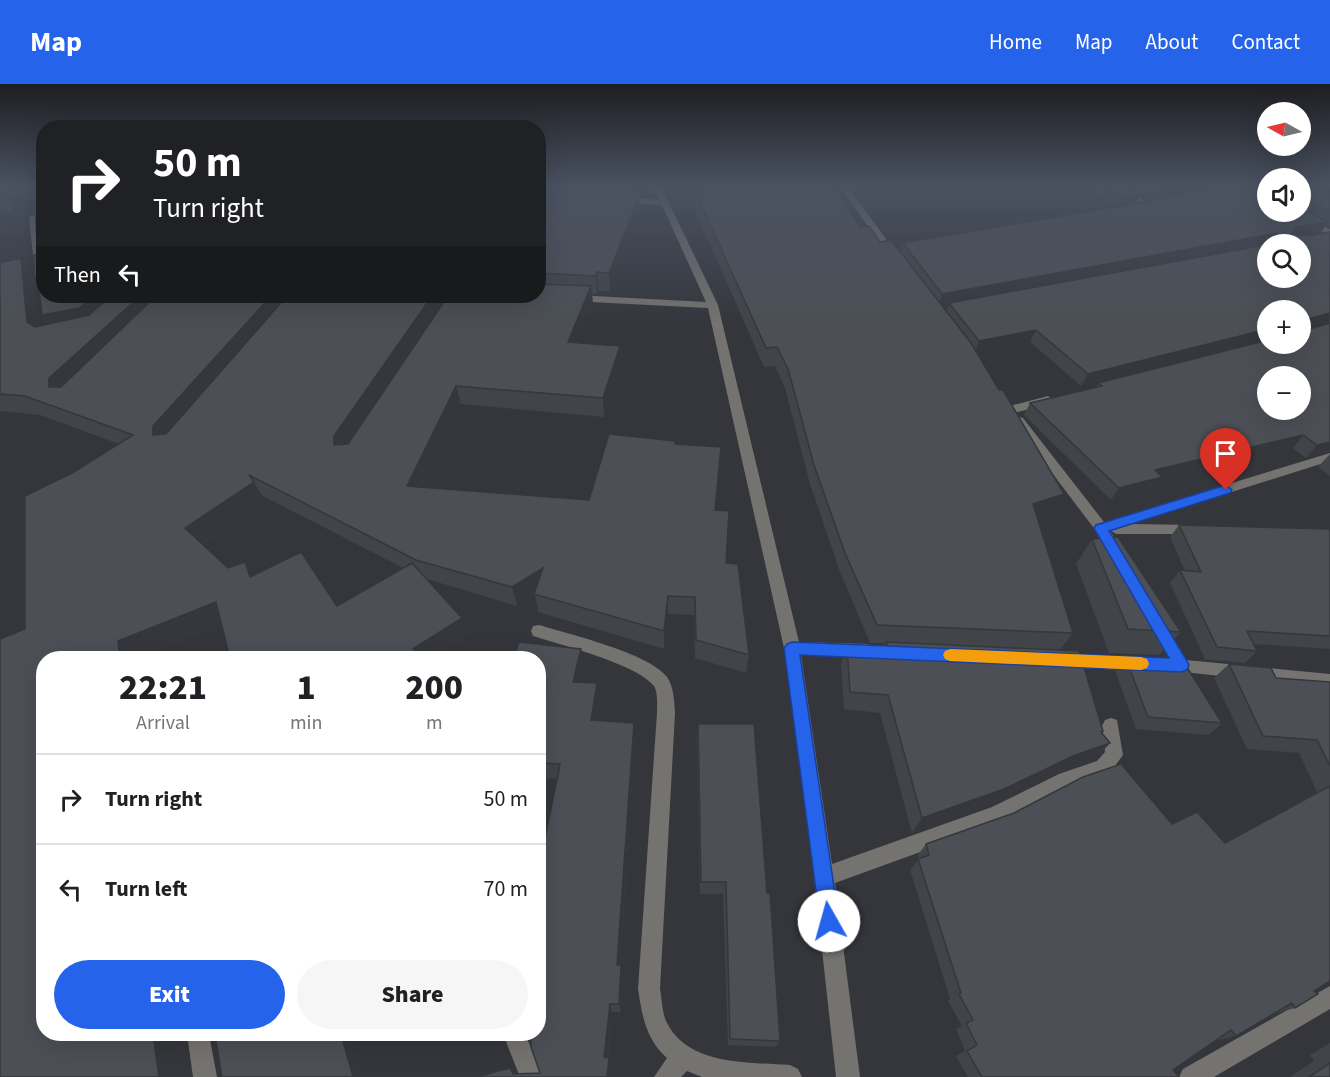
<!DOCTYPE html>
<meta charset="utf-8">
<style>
:root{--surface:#fff;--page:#f6f6f6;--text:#202124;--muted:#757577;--line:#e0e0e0;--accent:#2563eb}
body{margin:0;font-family:"Source Sans 3",sans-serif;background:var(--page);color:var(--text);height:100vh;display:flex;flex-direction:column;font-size:22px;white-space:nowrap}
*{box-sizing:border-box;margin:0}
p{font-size:20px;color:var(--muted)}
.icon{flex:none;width:33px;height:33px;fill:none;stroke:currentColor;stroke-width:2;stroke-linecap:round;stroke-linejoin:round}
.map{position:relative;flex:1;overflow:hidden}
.details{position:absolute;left:36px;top:567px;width:510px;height:390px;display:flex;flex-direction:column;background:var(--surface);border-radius:24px;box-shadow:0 6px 24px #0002}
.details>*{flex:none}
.guide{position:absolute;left:36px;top:36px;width:510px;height:183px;border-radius:24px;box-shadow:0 6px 24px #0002;background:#202124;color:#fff;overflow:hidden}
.needle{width:39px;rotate:278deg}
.fabs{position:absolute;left:1257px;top:18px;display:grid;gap:12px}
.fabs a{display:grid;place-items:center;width:54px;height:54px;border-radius:50%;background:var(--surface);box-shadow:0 6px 24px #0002;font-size:30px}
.pin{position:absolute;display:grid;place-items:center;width:51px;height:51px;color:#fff;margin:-62px -26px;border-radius:50% 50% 50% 0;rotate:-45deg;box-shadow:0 0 6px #0007}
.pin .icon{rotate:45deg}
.me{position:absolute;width:66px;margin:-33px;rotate:353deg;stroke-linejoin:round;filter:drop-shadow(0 0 4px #0008)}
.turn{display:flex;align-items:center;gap:21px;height:126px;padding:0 18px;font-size:27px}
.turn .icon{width:78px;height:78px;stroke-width:2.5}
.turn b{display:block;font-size:42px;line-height:51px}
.then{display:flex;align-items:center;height:57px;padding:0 18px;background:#0003;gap:12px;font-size:22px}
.eta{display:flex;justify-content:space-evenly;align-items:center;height:102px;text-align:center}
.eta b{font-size:36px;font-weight:800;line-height:42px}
.action{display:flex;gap:12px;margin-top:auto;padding:12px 18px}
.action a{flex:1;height:69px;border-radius:36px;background:var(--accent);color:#fff;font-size:24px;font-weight:800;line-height:69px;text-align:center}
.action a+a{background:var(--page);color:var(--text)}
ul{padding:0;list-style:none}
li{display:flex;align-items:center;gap:18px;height:90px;padding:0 18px;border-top:2px solid var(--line)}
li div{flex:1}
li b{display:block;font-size:22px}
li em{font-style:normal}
header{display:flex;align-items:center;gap:36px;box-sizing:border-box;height:84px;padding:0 30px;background:var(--accent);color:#fff}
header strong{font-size:28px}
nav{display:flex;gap:33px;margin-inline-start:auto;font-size:21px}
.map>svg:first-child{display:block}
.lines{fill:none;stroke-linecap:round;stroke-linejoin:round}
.minor{fill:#757370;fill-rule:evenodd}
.wall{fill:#414449;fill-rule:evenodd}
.shaded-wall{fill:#35373c}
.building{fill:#4c4f55;stroke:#35373c;stroke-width:1.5;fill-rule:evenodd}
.route{fill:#2563eb;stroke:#184099;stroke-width:1.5}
.slow{fill:#f59e0b}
</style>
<header>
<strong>Map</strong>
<nav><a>Home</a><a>Map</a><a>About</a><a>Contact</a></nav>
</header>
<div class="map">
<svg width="1330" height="993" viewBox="0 0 1330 993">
<rect width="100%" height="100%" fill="#34363c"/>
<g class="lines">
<path class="minor" d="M 653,102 L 661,102 L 718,221 L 799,558 L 867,560 L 873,562 L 875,567 L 873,572 L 867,574 L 801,571 L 832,780 L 992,723 L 1059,690 L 1097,677 L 1105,668 L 1102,642 L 1105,636 L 1111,634 L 1117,636 L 1123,671 L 1109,690 L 1070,703 L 1003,738 L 835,799 L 860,993 L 836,993 L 814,793 L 784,564 L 708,224 L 532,215 L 527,212 L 538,212 L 538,209 L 706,218 L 662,121 L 620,118 L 616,115 L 620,112 L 659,116 Z
M 839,102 L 847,102 L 897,170 L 897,174 L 891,174 Z
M 1111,102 L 1121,102 L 1153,122 L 1146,124 Z
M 44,127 L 44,132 L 38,134 L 44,192 L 40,193 L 35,190 L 29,133 Z
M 1285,128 L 1295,128 L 1330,145 L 1330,152 Z
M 1048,312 L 1054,316 L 1052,319 L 1010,330 L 1004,326 L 1006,323 Z
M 1019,333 L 1023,334 L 1104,438 L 1330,369 L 1330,377 L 1130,440 L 1194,441 L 1201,446 L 1199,450 L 1116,450 L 1110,446 L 1123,470 L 1116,475 L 1111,474 L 1096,447 L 1015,340 L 1013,337 Z
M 1158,537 L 1164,538 L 1186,576 L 1330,590 L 1330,604 L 1166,586 L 1164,581 L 1169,575 L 1150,543 L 1152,538 Z
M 539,541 C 568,550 649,569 667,593 C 674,603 674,617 675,629 L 660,905 C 662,915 662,928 666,937 C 687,982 748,978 790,981 L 798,985 L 802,993 L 702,993 L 687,987 L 681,993 L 654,993 L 667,974 C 646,956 642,931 638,905 L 657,629 C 657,621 658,608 654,602 C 637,580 561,561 533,552 L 531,547 L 533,542 Z
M 1062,569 L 1143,573 L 1149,575 L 1151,580 L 1149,585 L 1143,587 L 1062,583 L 1056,581 L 1054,576 L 1056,571 Z
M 1330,902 L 1330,925 L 1214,993 L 1179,993 L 1183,985 Z
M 187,950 L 209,950 L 217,993 L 193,993 Z
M 503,950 L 525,950 L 544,993 L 520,993 Z"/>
</g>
<path class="wall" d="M 0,102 L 44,102 L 44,212 L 538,212 L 538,102 L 633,102 L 633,104 L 639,112 L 639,129 L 610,207 L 599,207 L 597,210 L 592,210 L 593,220 L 577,259 L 620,262 L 621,281 L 604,333 L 461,320 L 422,403 L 589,416 L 675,357 L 675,360 L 715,426 L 726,479 L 749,571 L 746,589 L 695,574 L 694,531 L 668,530 L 664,565 L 538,528 L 535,510 L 517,522 L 427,495 L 468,552 L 221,540 L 137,574 L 44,574 L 181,993 L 25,545 L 74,388 L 119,360 L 40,331 L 0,327 L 0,179 L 21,174 L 33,192 L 39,242 L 48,240 L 42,231 L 38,198 L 34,192 L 38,170 L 35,127 L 17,133 L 0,125 ZM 261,411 L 403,484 L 337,522 L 228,484 L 202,460 L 265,417 Z
M 695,102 L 833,102 L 860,143 L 880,158 L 901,168 L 903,159 L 1119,122 L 1084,102 L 1124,102 L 1139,111 L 1135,119 L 1218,102 L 1268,102 L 1268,128 L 1300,128 L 1300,102 L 1330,102 L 1330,142 L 1326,141 L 1320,149 L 1330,148 L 1330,368 L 1306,374 L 1293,364 L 1160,396 L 1153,405 L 1111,416 L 1024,331 L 1030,319 L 1096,304 L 1098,299 L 1300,260 L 1268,226 L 1268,255 L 1081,302 L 1030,258 L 976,269 L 999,306 L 1064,410 L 1053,429 L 1037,434 L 1073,549 L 1060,566 L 1101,648 L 1110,659 L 1094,676 L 1058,688 L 991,721 L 912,749 L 880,629 L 844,625 L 841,580 L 847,562 L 883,565 L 885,559 L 870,559 L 840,488 L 810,400 L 785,304 L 775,282 L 764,283 L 695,126 L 696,109 L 698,109 ZM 949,220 L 946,227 L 941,221 ZM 1329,239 L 1310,245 L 1309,244 Z
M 1126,102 L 1217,102 L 1150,117 Z
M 1330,370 L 1330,392 L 1318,383 Z
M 1179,441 L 1328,445 L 1330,444 L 1330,565 L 1254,560 L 1257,567 L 1245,579 L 1205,575 L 1170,499 L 1180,486 L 1185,487 L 1170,453 Z
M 1092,455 L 1181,548 L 1159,571 L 1109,569 L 1076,480 Z
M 581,565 L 583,582 L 579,598 L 599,616 L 596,636 L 635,655 L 620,881 L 621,881 L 623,891 L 621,928 L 612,928 L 608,973 L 609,974 L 612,980 L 610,993 L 516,990 L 540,989 L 546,750 L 557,695 L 538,694 L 538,574 Z
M 1126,575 L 1222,639 L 1209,651 L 1136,645 L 1115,587 Z
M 1229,580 L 1276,594 L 1330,598 L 1330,897 L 1314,907 L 1295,924 L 1273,930 L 1236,952 L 1215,957 L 1173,986 L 1179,993 L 968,993 L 956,972 L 965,967 L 956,945 L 962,942 L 948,917 L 950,915 L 910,786 L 919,775 L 918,771 L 926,760 L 1172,740 L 1225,759 L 1317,708 L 1299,669 L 1247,665 L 1214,594 Z
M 698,640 L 767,809 L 780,957 L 776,963 L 728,961 L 723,810 L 700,810 L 697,655 Z
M 1330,959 L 1330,993 L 1290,993 L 1314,977 L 1310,971 Z"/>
<path class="shaded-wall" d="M 1182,102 L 1217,102 L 1150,117 L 1154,108 Z
M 33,107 L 43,124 L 17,133 L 6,116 Z
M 1139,111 L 1135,120 L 1119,123 L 1123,114 Z
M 639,112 L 639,129 L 610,207 L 609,189 Z
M 1328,138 L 1320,150 L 1290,155 L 1292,150 L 1297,143 Z
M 1277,149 L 1269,160 L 938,222 L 942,210 Z
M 21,174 L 33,192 L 41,256 L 27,238 Z
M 597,188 L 599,207 L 597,210 L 596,192 Z
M 591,202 L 593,220 L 570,277 L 568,258 Z
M 93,212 L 126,212 L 55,249 L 42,231 Z
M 140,212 L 170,212 L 63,322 L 49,303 L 49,294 Z
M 271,212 L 294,212 L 166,370 L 153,351 L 153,342 Z
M 432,212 L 449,212 L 342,371 L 334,361 L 334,352 Z
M 1330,229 L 1329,239 L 1300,247 L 1308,235 Z
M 1268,245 L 1267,255 L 1081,302 L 1088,290 Z
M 1036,246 L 1030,258 L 975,269 L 979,257 Z
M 620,262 L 621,281 L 604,333 L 603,314 Z
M 456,302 L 461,320 L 414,421 L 407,402 Z
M 1303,351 L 1293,364 L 1160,396 L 1153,405 L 1111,416 L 1119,404 L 1155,386 Z
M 1330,358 L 1330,368 L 1306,374 L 1317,361 Z
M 254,398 L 265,417 L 198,462 L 185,444 Z
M 1064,410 L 1053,429 L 1023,439 L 1033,420 Z
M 245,478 L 257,497 L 250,493 Z
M 543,484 L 546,503 L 517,522 L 512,503 Z
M 668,512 L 668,530 L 664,565 L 664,547 Z
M 216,518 L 230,536 L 137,574 L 120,574 L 118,557 Z
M 462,534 L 468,552 L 434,574 L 418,574 L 413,565 Z
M 581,565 L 583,582 L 576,615 L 573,598 Z
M 597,599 L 599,616 L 594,652 L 591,636 Z
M 634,639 L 635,655 L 619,891 L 617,881 Z
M 1110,659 L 1094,676 L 1058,688 L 991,721 L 912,749 L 922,734 L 1073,672 Z
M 621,881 L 623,891 L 621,928 L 619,920 Z
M 610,920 L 612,928 L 607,979 L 604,973 Z
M 153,950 L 174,950 L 181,993 L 159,993 Z
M 341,950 L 353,950 L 365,993 L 353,993 Z
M 609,974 L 612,980 L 610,993 L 607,993 Z"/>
<path class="building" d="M 0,102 L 44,102 L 44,212 L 93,212 L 79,224 L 42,231 L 38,194 L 34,192 L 34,171 L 38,170 L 34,117 L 36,110 L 33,107 L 6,116 L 0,114 Z
M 538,102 L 603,102 L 636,105 L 639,112 L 609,189 L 597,188 L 596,192 L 538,189 Z
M 703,102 L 833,102 L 860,143 L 869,142 L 880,158 L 891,156 L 971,259 L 999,306 L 1003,306 L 1064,410 L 1033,420 L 1073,549 L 877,541 L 845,469 L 814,381 L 788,285 L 777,263 L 766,264 L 696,109 L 706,108 Z
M 1102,102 L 1124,102 L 1139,111 L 1123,114 Z
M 1144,102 L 1182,102 L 1154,108 Z
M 1218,102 L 1258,102 L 1268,107 L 1268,128 L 1300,128 L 1300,123 L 1328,138 L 1297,143 L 1292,150 L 1308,152 L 1330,148 L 1330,229 L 1308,235 L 1307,243 L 1310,245 L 1330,239 L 1330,358 L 1317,361 L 1303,351 L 1155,386 L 1162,393 L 1119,404 L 1030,319 L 1102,302 L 1098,299 L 1268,256 L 1268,260 L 1300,260 L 1300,226 L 1268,226 L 1268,245 L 1088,290 L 1036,246 L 979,257 L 949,219 L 1276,159 L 1277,149 L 942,210 L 903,159 L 1155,116 ZM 1268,160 L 1300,160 L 1300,194 L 1268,194 ZM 1268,292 L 1300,292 L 1300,326 L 1268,326 Z
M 1300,102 L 1330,102 L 1330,127 L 1303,115 L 1300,115 Z
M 21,174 L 27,238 L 35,243 L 89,231 L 111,212 L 140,212 L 49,294 L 49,303 L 61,303 L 156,212 L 271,212 L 153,342 L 153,351 L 166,350 L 287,212 L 432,212 L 334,352 L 334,361 L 348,360 L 448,212 L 538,212 L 538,200 L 591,202 L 568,258 L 620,262 L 603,314 L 456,302 L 407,402 L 589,416 L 609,350 L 675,357 L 675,360 L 721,363 L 715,426 L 729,427 L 726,479 L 738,480 L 749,571 L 696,556 L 695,513 L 668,512 L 664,547 L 534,510 L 543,484 L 512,503 L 416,476 L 249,391 L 254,398 L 185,444 L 228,484 L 245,478 L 250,493 L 301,468 L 337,522 L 412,479 L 462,534 L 413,565 L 422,574 L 230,574 L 216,518 L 118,557 L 120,574 L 44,574 L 44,950 L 153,950 L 159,993 L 0,993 L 0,555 L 25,545 L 25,412 L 74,388 L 133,351 L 25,312 L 0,310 L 0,179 Z
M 1179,441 L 1330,445 L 1330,552 L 1247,547 L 1257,567 L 1217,563 L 1180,486 L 1201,488 Z
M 1118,453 L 1181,548 L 1128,545 L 1092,455 Z
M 519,558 L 581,565 L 573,598 L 597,599 L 591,636 L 634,639 L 617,881 L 621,881 L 619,920 L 610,920 L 604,973 L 609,974 L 607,993 L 477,993 L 510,984 L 513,990 L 540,989 L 531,963 L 531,950 L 538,950 L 538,750 L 546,750 L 560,680 L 538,679 L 538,574 L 514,574 Z
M 886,558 L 1079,567 L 1103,647 L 1101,648 L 1110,659 L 1073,672 L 1004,705 L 922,734 L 888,611 L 850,608 L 847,562 L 889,565 Z
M 1126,575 L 1183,577 L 1222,639 L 1148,633 Z
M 1229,580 L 1271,584 L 1276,594 L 1330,598 L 1330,682 L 1317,656 L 1263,652 Z
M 698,640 L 754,640 L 767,809 L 770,809 L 780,957 L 730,955 L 726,798 L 701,798 Z
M 1121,680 L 1172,740 L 1197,728 L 1225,759 L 1330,702 L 1330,897 L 1314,907 L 1318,910 L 1295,924 L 1292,919 L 1236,952 L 1231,946 L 1173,986 L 1179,993 L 982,993 L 967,967 L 977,961 L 966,939 L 973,936 L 959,910 L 961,909 L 918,775 L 929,771 L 926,760 L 1014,729 L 1083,693 Z
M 215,950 L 341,950 L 353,993 L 222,993 Z
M 1330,979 L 1330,993 L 1309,993 Z"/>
<linearGradient id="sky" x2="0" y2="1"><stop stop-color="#1d1e21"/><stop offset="0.42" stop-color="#4a5261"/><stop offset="1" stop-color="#4a5261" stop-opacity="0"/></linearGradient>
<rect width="1330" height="241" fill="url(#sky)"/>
<path class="route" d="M 1226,401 L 1232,406 L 1230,409 L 1109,447 L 1187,577 L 1189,581 L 1187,586 L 1181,588 L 800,571 L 839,837 L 836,844 L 829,847 L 823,844 L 820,837 L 784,564 L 787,560 L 792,558 L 1169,574 L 1094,444 L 1096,441 Z"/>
<path class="slow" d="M 950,565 L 1141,573 L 1147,575 L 1149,580 L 1147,584 L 1141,586 L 950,577 L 945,575 L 943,571 L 945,567 Z"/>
</svg>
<div class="fabs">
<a><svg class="needle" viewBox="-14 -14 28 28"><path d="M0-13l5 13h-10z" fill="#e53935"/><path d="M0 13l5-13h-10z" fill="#757577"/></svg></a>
<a><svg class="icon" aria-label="sound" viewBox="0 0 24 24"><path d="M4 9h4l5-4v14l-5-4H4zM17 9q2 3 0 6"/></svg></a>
<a><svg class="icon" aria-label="search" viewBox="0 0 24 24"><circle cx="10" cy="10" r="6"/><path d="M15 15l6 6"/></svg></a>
<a>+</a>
<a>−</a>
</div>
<div class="pin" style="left:1226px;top:406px;background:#d93025"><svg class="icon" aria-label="arrive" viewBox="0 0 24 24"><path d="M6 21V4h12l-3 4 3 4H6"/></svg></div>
<svg class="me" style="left:829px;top:837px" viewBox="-20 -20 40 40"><circle r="19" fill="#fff"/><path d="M0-13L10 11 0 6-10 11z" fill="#2563eb"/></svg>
<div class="guide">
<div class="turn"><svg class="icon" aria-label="right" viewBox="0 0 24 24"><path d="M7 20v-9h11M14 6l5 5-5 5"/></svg><div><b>50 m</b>Turn right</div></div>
<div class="then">Then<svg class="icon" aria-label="left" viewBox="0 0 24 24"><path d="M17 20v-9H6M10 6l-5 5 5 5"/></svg></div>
</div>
<section class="details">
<div class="eta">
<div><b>22:21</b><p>Arrival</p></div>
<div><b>1</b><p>min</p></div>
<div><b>200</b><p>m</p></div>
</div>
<ul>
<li><svg class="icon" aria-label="right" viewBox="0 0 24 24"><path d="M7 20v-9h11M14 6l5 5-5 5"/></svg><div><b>Turn right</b></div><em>50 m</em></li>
<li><svg class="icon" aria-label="left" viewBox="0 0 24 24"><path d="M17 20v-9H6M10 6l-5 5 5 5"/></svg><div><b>Turn left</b></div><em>70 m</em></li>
</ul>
<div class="action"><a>Exit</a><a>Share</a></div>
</section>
</div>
